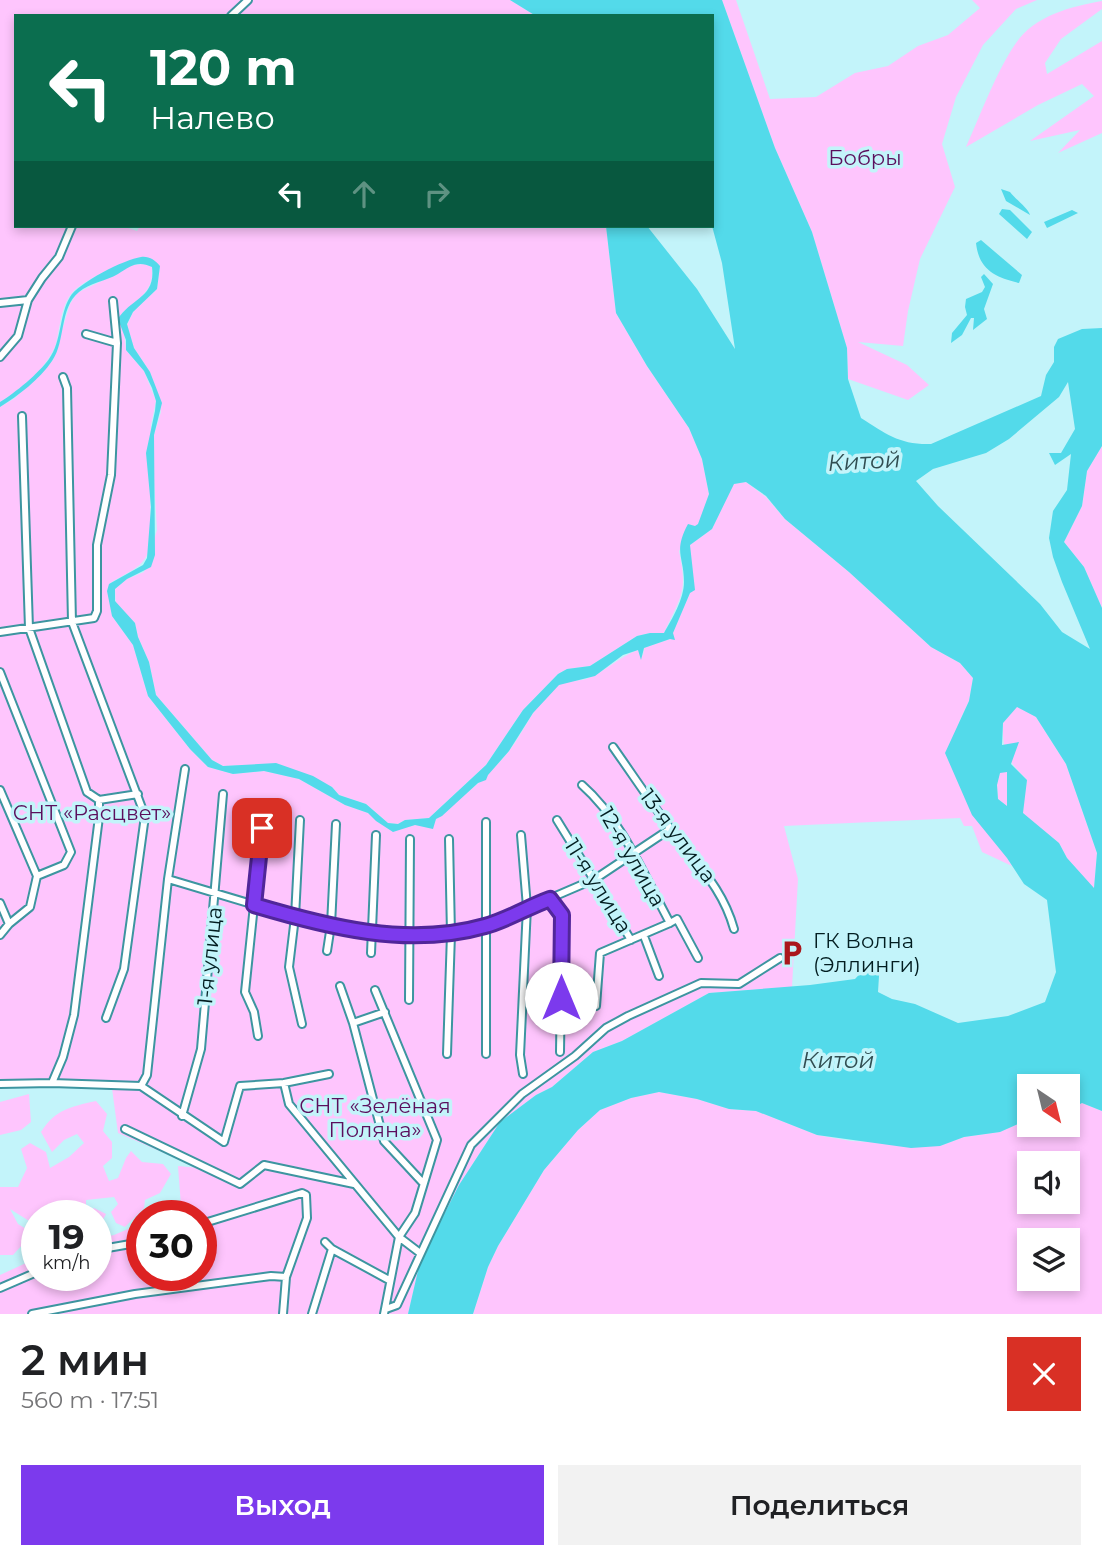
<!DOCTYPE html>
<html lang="ru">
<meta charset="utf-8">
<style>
:root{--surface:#fff;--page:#f2f2f2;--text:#202124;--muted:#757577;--accent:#7c3aed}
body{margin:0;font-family:Montserrat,sans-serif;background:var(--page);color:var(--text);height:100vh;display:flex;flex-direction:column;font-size:26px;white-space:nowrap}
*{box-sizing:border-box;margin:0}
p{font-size:23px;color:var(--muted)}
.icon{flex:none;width:38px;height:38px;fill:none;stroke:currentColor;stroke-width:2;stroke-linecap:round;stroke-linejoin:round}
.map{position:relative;height:1314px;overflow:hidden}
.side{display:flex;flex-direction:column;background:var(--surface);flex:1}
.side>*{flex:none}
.hud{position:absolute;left:14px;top:14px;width:700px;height:214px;border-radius:0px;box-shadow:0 4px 10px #0003;background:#0b6e4f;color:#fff;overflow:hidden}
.needle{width:46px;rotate:145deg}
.buttons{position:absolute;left:1017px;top:1074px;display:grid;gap:14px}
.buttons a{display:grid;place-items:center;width:63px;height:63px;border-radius:0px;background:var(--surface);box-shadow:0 4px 10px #0003;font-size:35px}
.speed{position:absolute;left:21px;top:1200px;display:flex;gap:14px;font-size:35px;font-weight:700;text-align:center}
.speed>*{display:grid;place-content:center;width:91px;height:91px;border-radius:50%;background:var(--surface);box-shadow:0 4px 10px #0003;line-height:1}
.speed small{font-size:18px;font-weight:400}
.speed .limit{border:10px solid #d22;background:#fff;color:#111}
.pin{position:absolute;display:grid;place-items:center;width:60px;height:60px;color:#fff;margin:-30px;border-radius:14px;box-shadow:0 4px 10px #0006}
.me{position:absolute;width:77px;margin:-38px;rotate:0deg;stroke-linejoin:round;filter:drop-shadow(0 0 5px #0008)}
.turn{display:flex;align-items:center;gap:24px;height:147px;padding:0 21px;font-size:32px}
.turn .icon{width:91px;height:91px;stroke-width:2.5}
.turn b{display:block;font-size:49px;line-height:60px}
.lanes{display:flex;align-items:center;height:66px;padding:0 21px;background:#0003;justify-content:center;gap:35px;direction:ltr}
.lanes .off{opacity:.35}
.round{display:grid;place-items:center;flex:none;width:74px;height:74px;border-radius:0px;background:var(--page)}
.summary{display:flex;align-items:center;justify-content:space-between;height:119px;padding:0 21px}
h1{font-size:42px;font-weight:600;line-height:52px}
.cta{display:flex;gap:14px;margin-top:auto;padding:14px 21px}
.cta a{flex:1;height:80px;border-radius:0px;background:var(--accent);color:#fff;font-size:28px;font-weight:600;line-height:80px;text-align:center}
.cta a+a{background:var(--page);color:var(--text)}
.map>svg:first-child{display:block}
.green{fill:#fec5fd;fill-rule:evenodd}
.water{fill:#53daea;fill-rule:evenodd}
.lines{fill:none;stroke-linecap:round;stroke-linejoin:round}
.minor-casing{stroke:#3d95a0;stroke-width:10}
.minor{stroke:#fff;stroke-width:6}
.route-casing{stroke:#51269a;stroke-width:18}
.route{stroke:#7c3aed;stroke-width:12}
.labels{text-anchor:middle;stroke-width:7;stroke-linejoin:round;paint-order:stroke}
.park-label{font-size:21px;fill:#5b0f5d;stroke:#c3f4fa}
.street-label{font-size:21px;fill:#021d20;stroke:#c3f4fa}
.poi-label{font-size:21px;fill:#021d20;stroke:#c3f4fa;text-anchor:start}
.water-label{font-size:23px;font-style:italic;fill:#314e52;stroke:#c3f4fa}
</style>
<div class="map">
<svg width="1102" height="1314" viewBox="0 0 1102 1314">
<rect width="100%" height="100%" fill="#c3f4fa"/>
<path class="green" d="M 0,0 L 510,0 L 536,16 L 16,16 L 16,226 L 122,226 L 137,231 L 140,226 L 606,226 L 616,313 L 647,366 L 689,428 L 702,459 L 709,494 L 700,522 L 679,551 C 688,593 681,596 664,633 L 650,633 L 637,636 L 590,666 L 567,669 L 558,674 L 523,710 L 486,765 L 429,818 L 405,820 L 398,824 L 388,823 L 366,804 L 339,795 L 332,787 L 276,764 L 223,766 L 212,760 L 156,695 L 149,662 L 138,637 L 135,623 L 116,605 L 115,589 L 127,579 L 144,572 L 157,530 L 153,463 L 154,435 L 161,412 L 150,372 L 134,348 L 127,325 L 133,312 L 157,289 L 160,266 L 141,257 C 123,263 86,278 73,292 C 61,304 60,328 56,344 C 48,367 21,390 0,402 Z
M 722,0 L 736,0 L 770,99 L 816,97 L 855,73 L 888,66 L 918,46 L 948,35 L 980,8 L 972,0 L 1037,0 L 1016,9 L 983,45 L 956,97 L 942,144 L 955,187 L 920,259 L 908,311 L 903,346 L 858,342 L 907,365 L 929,385 L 908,400 L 848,379 L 847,348 L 812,232 L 775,148 Z
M 1102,1 L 1102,9 L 1061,39 L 1045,63 L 1047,74 L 1102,41 L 1102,133 L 1058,153 L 1080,130 L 1030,141 L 1094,96 L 1082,84 L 1038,105 L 966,147 C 980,116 997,70 1016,43 C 1034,16 1072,6 1102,1 Z
M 145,264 L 152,267 C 155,290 138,300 122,313 L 126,350 L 144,371 L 156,401 L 151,425 L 150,546 C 145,569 128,571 109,584 L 112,616 L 133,645 L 148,696 L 190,749 L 208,767 L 233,774 L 264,771 L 299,779 L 345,805 L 368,813 L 395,830 L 415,825 L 434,824 L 436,819 C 459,799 484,781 504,757 C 524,735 534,701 560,684 C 568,679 578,682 586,679 C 604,673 618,657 638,650 L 643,656 L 644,648 L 670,639 L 690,593 L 690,545 L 712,529 L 733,484 L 746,482 L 766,497 L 785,519 L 849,572 L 931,647 L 960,663 L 973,678 L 969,701 L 959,722 L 1007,858 L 1012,866 L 982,852 L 972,826 L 964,826 L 960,818 L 784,826 L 798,879 L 792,987 L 709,993 L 622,1041 L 593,1052 L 552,1087 L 536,1095 L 500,1122 L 459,1185 L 420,1262 L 408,1314 L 0,1314 L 0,1275 L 37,1258 L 37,1276 L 96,1276 L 96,1239 L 114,1235 L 142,1223 L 142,1276 L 201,1276 L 201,1216 L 157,1216 L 181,1206 L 178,1166 L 199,1168 L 118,1133 L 111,1081 L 0,1081 L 0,407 L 15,398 L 53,360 L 70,304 L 77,293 L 118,273 L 129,265 Z
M 1102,446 L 1102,608 L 1084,567 L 1064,542 L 1082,506 L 1087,471 Z
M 1017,706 L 1036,717 L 1066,764 L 1097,853 L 1094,889 L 1067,858 L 1059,843 L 1022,813 L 1027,780 C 1007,760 1002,752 1003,723 Z
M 1000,772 L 1007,772 L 1008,807 L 998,799 L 997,785 Z
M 659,1092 L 697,1099 L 729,1109 L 756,1111 L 817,1135 L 851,1141 L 940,1146 L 964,1137 L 1000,1132 L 1029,1119 L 1029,1125 L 1068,1125 L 1068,1110 L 1082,1103 L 1102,1111 L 1102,1314 L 473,1314 L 488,1267 L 498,1246 L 544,1170 L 578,1130 L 600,1110 L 631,1098 ZM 1029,1164 L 1068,1164 L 1068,1202 L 1029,1202 ZM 1029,1241 L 1068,1241 L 1068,1279 L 1029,1279 Z
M 29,1094 L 31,1122 L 21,1130 L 0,1135 L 0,1102 Z
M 96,1101 L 107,1114 L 103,1131 L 112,1142 L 112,1158 L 103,1166 L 109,1181 L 118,1178 L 126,1158 L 131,1151 L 142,1162 L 163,1164 L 171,1174 L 160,1193 L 145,1200 L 144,1208 L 125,1227 L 116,1223 L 111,1212 L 118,1204 L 114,1197 L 86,1200 L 86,1215 L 94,1208 L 106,1214 L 100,1225 L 96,1226 L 96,1216 L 72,1216 L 71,1211 L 57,1216 L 37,1216 L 37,1223 L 34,1224 L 10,1209 L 18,1224 L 33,1233 L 13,1255 L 0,1255 L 0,1187 L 18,1187 L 27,1168 L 21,1149 L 30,1143 L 46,1152 L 50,1168 L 69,1157 L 84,1143 L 77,1134 L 64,1140 L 52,1152 L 41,1132 C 56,1109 70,1107 96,1101 Z"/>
<path class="water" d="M 510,0 L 722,0 L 775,148 L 812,232 L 847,348 L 848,379 L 861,418 C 886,434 900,445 931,444 L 1041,396 L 1046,375 L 1054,362 L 1054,347 L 1058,339 L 1082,329 L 1102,328 L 1102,446 L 1087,471 L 1082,506 L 1064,542 L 1084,567 L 1102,608 L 1102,1111 L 1082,1103 L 1068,1110 L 1068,1087 L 1029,1087 L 1029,1119 L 1000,1132 L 964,1137 L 940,1146 L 911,1148 L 817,1135 L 756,1111 L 729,1109 L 697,1099 L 659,1092 L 631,1098 L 600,1110 L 578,1130 L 544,1170 L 498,1246 L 488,1267 L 473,1314 L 408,1314 L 420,1262 L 459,1185 L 500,1122 L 536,1095 L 552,1087 L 593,1052 L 622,1041 L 709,993 L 810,985 L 855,979 L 873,960 L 880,960 L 878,992 L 892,999 L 915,1004 L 958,1023 L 1008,1016 L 1045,1002 L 1056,972 L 1047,900 L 1024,884 L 1007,858 L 972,815 L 945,753 L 969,701 L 973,678 L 960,663 L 931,647 L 849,572 L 785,519 L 766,496 L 746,482 L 734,484 L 712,529 L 690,545 L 695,590 L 690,593 L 673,633 L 675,640 L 670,639 L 644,648 L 641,660 L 638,650 L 623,655 L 595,676 L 559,685 L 533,713 L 509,751 L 488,775 L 486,780 L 478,783 L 442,816 L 436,819 L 433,829 L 415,825 L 393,832 L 376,821 L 368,813 L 345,805 L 299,779 L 264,771 L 233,774 L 208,767 L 190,749 L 148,696 L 133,645 L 112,616 L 107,591 L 109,584 L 143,565 L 147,558 L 151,507 L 146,453 L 155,411 L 156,401 L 152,388 L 144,371 L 126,350 L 126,340 L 118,319 C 131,298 156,298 152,267 C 138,260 130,266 118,274 C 106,281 89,283 79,292 C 59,308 66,341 52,361 C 40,379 18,396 0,407 L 0,402 C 15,393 39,373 49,359 C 62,341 59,315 70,297 C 78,283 125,259 141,257 C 149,256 155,260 160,266 L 157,289 L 133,312 L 127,324 L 134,348 L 150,372 L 162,403 L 154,435 L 155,555 L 151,567 L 127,579 L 115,589 L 115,601 L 135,623 L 138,637 L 149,662 L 156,695 L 212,760 L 223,766 L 276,763 L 313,776 L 332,787 L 339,795 L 366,804 L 388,823 L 398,824 L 405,820 L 429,818 L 486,765 L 523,710 L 558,674 L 567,669 L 590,666 L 637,636 L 650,633 L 664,633 C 672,619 684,599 684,582 C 684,556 673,552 688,524 L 695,526 L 698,524 L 709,494 L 702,459 L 689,428 L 647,366 L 616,313 L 606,226 L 647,226 L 697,289 L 735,349 L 722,263 L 712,226 L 712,16 L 536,16 ZM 1068,382 L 1075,429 L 1061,453 L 1049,453 L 1055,465 L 1071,454 L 1067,490 L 1053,511 L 1049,538 L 1053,557 L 1062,582 L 1090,649 L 1062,632 L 1040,604 L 938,506 L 916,481 L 933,469 L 986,453 L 1009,439 L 1059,397 ZM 1017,707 L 1036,717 L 1066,764 L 1097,853 L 1094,888 L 1067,858 L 1059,843 L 1023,813 L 1027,780 L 1011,764 L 1019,742 L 1002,745 L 1003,723 ZM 1007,772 L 1007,806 L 998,799 L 997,785 L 1000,773 Z
M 1001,189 L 1010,192 C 1015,199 1028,208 1030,215 L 1006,201 Z
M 1002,209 L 1010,210 L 1032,232 L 1027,239 L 999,214 Z
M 1072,210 L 1078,213 L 1047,228 L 1044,222 Z
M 981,240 L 1022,275 L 1019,283 C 995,277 979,270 976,243 Z
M 984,274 L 993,284 L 984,309 L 987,319 L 973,330 L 974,318 L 971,318 L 962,335 L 951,343 L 952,333 L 967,315 L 965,307 L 966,299 L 982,292 L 985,287 L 981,277 Z"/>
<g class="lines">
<g class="minor-casing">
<path id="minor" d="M 231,16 L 248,0
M 0,303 L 28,300
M 86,334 L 117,343
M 0,357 L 18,336 L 28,300 L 42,278 L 59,257 L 72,226
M 63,377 L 67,388 L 72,622 L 145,816 L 124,969 L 106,1018
M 22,416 L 29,628 L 87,792 L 99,800 L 138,794
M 0,632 L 94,618 L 97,611 L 97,545 L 111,475 L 117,343 L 113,301
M 0,672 L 71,852 L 64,865 L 37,876 L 30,907 L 9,924 L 0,935
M 613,747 C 632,774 650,801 670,828 C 695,863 722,886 734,929
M 582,785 C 622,820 645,877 670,923 L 677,919 L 698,958
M 0,790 L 37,876
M 300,820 L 295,917 L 289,967 L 302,1024
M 557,820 L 631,940
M 521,835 L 527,907 L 520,1055 L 523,1074
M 168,879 L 295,917 L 371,933 L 410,936 L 451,934 L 488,925 L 595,879 L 670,829
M 550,899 L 562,916 L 560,1052
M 0,903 L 9,924
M 644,936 L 659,976
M 327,951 L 331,925 L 336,824
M 371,953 L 376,835
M 340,986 L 353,1023 L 384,1141 L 423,1183
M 375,990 L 437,1140 L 415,1213 L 399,1237 L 384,1314
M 409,1000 L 410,839
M 596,1006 L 600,953 L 670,923
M 353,1023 L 385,1012
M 258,1036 L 254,1012 L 245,992 L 262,828
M 447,1054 L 451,934 L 449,839
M 486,1054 L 486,822
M 52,1083 L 63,1057 L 74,1015 L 99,817 L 99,800
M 284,1083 L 289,1104 L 399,1237 L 420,1253
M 0,1084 L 52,1083 L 141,1086 L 224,1142 L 240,1086 L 284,1083 L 329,1074
M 141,1086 L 147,1075 L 168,879 L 185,769
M 182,1116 L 201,1049 L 223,794
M 125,1129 L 240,1184 L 264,1165 L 354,1184
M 201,1224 L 302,1193 L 306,1195 L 307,1218 L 286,1277 L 283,1314
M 325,1242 L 332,1249 L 389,1280
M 96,1250 L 142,1242
M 0,1288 L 37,1272
M 386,1309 L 397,1305 L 471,1145 L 522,1094 L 575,1056 L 606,1028 L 628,1016 L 701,983 L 739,984 L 780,958
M 32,1314 L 135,1294 L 271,1276 L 286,1277
M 312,1314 L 332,1249"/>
</g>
<use href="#minor" class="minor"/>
</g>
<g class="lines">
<g class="route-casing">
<path id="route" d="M 262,828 L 254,905 C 328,927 408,948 485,926 C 507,920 528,907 550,899 L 562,915 L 561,998"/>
</g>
<use href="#route" class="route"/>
</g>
<defs>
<g id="parking-bare" transform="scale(2.1)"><path d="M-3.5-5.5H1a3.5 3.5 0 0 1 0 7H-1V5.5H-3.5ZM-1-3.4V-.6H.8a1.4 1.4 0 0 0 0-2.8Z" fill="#aa171c" stroke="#c3f4fa" stroke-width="2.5" paint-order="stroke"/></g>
</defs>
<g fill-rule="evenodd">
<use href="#parking-bare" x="792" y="953"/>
</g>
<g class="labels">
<g class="park-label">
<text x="865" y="165">Бобры</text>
<text x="92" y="820">СНТ «Расцвет»</text>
<text x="375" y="1113">СНТ «Зелёная<tspan x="375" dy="24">Поляна»</tspan></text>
</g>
<g class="street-label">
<text transform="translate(678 836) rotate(53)" y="7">13-я улица</text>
<text transform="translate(632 857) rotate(60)" y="7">12-я улица</text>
<text transform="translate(598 886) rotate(58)" y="7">11-я улица</text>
<text transform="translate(210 956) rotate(-84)" y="7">1-я улица</text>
</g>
<g class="poi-label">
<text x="813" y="948">ГК Волна<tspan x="813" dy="24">(Эллинги)</tspan></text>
</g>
<g class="water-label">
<text transform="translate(864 461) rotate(-3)" y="8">Китой</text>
<text x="838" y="1068">Китой</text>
</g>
</g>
</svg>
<div class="buttons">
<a><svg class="needle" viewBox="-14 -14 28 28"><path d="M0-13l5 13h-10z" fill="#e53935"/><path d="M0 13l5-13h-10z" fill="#757577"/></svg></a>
<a><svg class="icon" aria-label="sound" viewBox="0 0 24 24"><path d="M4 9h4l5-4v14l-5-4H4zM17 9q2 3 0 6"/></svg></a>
<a><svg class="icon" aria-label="layers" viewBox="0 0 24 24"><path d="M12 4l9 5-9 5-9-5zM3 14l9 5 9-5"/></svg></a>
</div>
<div class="speed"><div>19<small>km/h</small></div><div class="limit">30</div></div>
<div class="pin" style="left:262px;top:828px;background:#d93025"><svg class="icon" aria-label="arrive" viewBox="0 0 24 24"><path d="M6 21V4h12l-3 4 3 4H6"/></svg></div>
<svg class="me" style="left:561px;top:998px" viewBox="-20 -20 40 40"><circle r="19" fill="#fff"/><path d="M0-13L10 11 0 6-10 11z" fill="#7c3aed"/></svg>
<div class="hud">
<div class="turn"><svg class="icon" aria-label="left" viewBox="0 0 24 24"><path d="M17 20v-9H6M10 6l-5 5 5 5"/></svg><div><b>120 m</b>Налево</div></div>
<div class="lanes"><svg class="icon" aria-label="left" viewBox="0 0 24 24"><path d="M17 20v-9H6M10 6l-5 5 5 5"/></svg><svg class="icon off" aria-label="ahead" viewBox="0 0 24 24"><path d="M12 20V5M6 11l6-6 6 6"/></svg><svg class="icon off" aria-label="right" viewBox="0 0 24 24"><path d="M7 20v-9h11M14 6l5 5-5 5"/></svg></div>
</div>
</div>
<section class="side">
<div class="summary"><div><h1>2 мин</h1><p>560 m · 17:51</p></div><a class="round" style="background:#d93025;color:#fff"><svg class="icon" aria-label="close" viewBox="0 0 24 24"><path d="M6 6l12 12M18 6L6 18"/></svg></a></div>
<div class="cta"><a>Выход</a><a>Поделиться</a></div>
</section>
